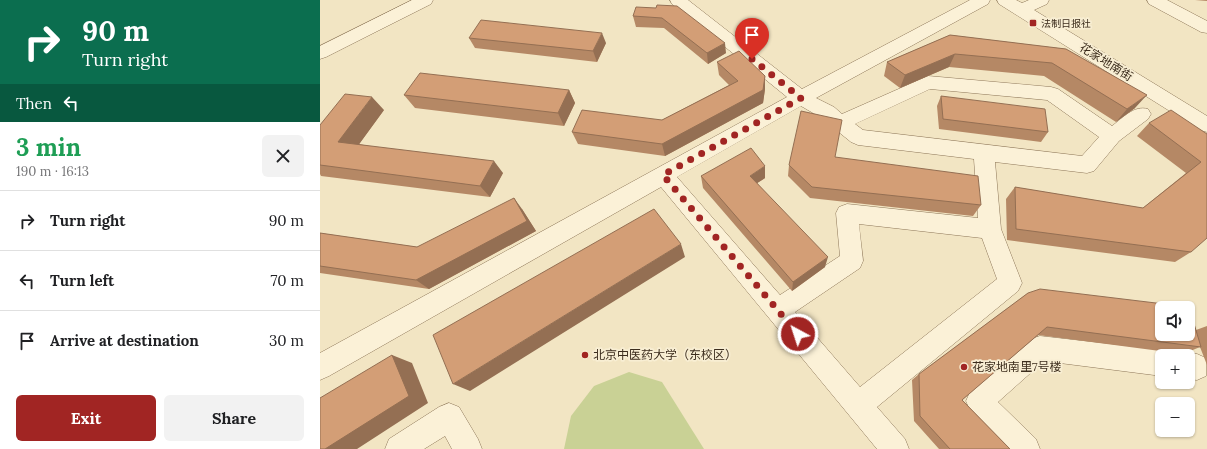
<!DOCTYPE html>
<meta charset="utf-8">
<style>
:root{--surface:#fff;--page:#f2f2f2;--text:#202124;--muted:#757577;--line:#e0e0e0;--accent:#a12523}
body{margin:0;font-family:Lora,"Noto Sans SC",serif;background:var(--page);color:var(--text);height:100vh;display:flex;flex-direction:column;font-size:15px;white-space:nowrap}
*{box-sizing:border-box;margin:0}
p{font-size:13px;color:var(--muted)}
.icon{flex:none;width:22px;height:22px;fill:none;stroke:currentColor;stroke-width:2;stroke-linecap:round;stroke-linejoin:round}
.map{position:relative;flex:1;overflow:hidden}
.details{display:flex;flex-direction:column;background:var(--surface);width:320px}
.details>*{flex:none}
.hud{background:#0b6e4f;color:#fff;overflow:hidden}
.buttons{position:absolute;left:835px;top:301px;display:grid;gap:8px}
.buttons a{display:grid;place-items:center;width:40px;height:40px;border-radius:6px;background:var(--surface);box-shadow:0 1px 3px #0004;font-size:20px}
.pin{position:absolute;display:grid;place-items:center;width:34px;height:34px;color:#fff;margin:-41px -17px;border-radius:50% 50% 50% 0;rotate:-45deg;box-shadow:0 0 4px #0007}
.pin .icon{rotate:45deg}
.me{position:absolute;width:44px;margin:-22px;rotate:320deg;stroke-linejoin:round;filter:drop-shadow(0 0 3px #0008)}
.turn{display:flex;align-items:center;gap:14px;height:84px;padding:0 16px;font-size:18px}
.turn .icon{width:52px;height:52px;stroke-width:2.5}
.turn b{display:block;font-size:28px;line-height:34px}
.then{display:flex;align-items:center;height:38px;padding:0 16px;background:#0003;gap:8px;font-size:15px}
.round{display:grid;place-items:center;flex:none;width:42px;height:42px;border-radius:6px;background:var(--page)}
.summary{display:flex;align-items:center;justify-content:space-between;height:68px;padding:0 16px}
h1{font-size:24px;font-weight:800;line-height:30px;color:#1e9e55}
.primary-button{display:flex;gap:8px;margin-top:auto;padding:8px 16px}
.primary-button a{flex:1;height:46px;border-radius:6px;background:var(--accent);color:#fff;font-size:16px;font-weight:800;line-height:46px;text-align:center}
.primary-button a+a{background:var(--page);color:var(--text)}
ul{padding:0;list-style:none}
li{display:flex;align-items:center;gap:12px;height:60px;padding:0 16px;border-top:1px solid var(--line)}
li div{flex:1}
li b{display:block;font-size:15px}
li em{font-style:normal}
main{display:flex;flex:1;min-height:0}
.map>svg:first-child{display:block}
.green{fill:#c9d195}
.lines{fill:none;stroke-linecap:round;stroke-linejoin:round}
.minor-casing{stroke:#8d7658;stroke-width:1}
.minor{fill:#fbf1d7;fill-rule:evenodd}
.wall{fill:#b58865}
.shaded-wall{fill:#946f53}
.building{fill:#d39e76;stroke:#946f53;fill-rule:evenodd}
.route{stroke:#a12523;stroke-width:7;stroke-dasharray:0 12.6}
.poi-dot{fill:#a12523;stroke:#f8eed3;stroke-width:1.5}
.labels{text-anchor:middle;stroke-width:3.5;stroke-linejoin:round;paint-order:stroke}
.far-poi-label{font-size:10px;fill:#3c2d1d;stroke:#f8eed3;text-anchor:start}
.street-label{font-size:12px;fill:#3c2d1d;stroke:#f8eed3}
.poi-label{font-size:12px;fill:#3c2d1d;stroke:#f8eed3;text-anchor:start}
</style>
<main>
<section class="details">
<div class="hud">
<div class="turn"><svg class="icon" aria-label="right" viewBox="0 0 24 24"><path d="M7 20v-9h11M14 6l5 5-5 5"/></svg><div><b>90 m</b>Turn right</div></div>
<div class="then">Then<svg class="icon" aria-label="left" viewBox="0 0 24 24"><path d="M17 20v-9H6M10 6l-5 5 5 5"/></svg></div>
</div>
<div class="summary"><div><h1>3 min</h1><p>190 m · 16:13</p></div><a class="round"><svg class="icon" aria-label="close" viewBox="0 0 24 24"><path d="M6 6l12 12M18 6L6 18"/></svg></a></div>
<ul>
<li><svg class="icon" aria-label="right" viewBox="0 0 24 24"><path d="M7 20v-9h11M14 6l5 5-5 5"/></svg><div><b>Turn right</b></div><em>90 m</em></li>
<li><svg class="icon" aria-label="left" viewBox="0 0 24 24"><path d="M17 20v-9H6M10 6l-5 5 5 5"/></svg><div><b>Turn left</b></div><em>70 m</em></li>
<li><svg class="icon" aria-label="arrive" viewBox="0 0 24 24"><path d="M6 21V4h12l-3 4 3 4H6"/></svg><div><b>Arrive at destination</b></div><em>30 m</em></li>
</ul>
<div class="primary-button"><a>Exit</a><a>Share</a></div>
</section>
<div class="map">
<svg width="887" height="449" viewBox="0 0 887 449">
<rect width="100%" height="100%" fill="#f2e5c3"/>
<path class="green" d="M 309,372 L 342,382 L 384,449 L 244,449 L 251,416 L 274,386 Z"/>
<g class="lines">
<g class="minor-casing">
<path id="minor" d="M 92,0 L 113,0 L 111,4 L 6,57 L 0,59 L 0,46 Z
M 350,0 L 368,0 L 482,89 L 650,0 L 670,0 L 668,4 L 496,98 L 514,107 L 522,114 L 608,76 L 731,87 L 738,89 L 792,126 C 803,118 814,105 828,109 L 831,114 L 828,119 L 799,141 L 774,171 L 767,173 L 675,162 L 681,229 L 702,283 L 698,291 L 557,407 L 585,439 L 589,449 L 557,449 L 341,187 L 9,376 L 0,380 L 0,353 L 467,97 L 352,4 ZM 610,89 L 727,100 L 779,137 L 762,156 L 543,130 L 535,124 ZM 481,106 L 500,117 L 531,142 L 538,145 L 654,159 L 658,218 L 527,204 L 519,207 L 516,213 L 520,256 L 460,295 L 357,177 ZM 539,224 L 662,238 L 677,279 L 540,387 L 475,312 L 540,268 L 543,261 Z
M 677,0 L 696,0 L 702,3 L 709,0 L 729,0 L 727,4 L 714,10 L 887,116 L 887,132 L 880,130 L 679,4 Z
M 827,0 L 847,0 L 887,21 L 887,33 L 881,32 L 829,4 Z
M 720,336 L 842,350 L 851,354 L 852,356 L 842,356 L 842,376 L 724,361 L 678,402 L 716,439 L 720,449 L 687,449 L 650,410 L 646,401 L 650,392 L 711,339 Z
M 868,353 L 877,354 L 886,358 L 886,376 L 877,380 L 868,379 L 868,356 L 861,356 Z
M 129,403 L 139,407 L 158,439 L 162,449 L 132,449 L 125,436 L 104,449 L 65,449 L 69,439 L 119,407 Z"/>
</g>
<use href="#minor" class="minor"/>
</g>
<path class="wall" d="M 875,0 L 887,0 L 887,1 Z
M 336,8 L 406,53 L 388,64 L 344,28 L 316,27 L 313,16 Z
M 630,35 L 746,49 L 815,108 L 796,122 L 724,76 L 629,67 L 580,88 L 564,76 L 567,62 Z
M 149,38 L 286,43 L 277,62 L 155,48 Z
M 397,62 L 445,76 L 445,89 L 443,103 L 345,156 L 258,144 L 252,132 L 342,120 L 409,85 L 399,75 Z
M 249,90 L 255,103 L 244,126 L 95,108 L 84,95 Z
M 621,96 L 728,132 L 721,142 L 619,129 L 617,106 Z
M 64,110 L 39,144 L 183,173 L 170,197 L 1,176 L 0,174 L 0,125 Z
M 829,123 L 887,134 L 871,252 L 855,262 L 687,240 L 686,199 L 695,187 L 823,208 L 866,173 L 817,136 Z
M 515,157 L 661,205 L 653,216 L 490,198 L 468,176 L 469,165 Z
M 381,176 L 445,178 L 437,183 L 505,267 L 472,291 L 383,188 Z
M 202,209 L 216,231 L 109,289 L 0,273 L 0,233 L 97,247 Z
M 708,293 L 876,330 L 887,326 L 887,365 L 880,347 L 863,354 L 718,335 L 642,400 L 690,449 L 619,449 L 594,421 L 592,380 L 599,374 Z"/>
<path class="shaded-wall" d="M 282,33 L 286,43 L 277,62 L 273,51 Z
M 405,43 L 406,53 L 388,64 L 387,53 Z
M 635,54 L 629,67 L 580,88 L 585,75 Z
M 445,76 L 445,89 L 443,103 L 345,156 L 342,144 Z
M 249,90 L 255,103 L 244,126 L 238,113 Z
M 827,95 L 815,108 L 796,122 L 807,109 Z
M 52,97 L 64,110 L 32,154 L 18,142 Z
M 174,161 L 183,173 L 170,197 L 160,186 Z
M 445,166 L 445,178 L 431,187 L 430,176 Z
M 194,198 L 202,209 L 216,231 L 109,289 L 96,280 Z
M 361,244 L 365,257 L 150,391 L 133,384 Z
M 508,257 L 505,267 L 472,291 L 473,282 Z
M 72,355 L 92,363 L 108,403 L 37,449 L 5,449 Z"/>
<path class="building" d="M 337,5 L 357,6 L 405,43 L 387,53 L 342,18 L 313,16 L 316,7 L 336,8 Z
M 161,20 L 282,33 L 273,51 L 149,38 Z
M 630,35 L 746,49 L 827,95 L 807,109 L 732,63 L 635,54 L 585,75 L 567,62 Z
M 419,51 L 445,76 L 443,90 L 342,144 L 252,132 L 262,110 L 342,120 L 418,81 L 397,62 Z
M 100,73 L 249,90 L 238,113 L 84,95 Z
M 25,94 L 52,97 L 18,142 L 174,161 L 160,186 L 0,165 L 0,125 Z
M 621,96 L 725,109 L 728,132 L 623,119 Z
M 851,110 L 887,134 L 887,238 L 871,252 L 696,229 L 695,187 L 823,208 L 881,162 L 829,123 Z
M 481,111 L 522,120 L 515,157 L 658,176 L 661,205 L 492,187 L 469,165 Z
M 431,148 L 445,166 L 430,176 L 508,257 L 473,282 L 381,176 Z
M 194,198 L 207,221 L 96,280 L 0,266 L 0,233 L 97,247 Z
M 334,209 L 361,244 L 133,384 L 113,335 Z
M 720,289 L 869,307 L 881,347 L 727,327 L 642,400 L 690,449 L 630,449 L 600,416 L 599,374 L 708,293 ZM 842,308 L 868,308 L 868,334 L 842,334 Z
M 72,355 L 89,396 L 5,449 L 0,449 L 0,398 Z"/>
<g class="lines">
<path class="route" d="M 432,59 L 481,98 L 343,175 L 478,334"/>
</g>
<g class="poi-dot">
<rect x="709" y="19" width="8" height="8" rx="2"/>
<circle cx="265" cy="355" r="4"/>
<circle cx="644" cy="367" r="4"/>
</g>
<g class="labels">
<g class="far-poi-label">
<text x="721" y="27">法制日报社</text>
</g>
<g class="street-label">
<text transform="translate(786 62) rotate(32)" y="4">花家地南街</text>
</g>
<g class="poi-label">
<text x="273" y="359">北京中医药大学（东校区）</text>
<text x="652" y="371">花家地南里7号楼</text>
</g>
</g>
</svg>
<div class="buttons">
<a><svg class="icon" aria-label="sound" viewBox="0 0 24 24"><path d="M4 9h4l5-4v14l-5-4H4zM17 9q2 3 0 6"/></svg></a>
<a>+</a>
<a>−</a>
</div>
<div class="pin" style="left:432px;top:59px;background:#d93025"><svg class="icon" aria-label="arrive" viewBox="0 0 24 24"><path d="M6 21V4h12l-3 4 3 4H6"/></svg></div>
<svg class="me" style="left:478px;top:334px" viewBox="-20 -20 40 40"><circle r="17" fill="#a12523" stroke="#fff" stroke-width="3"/><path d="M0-11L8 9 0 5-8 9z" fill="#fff"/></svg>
</div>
</main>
